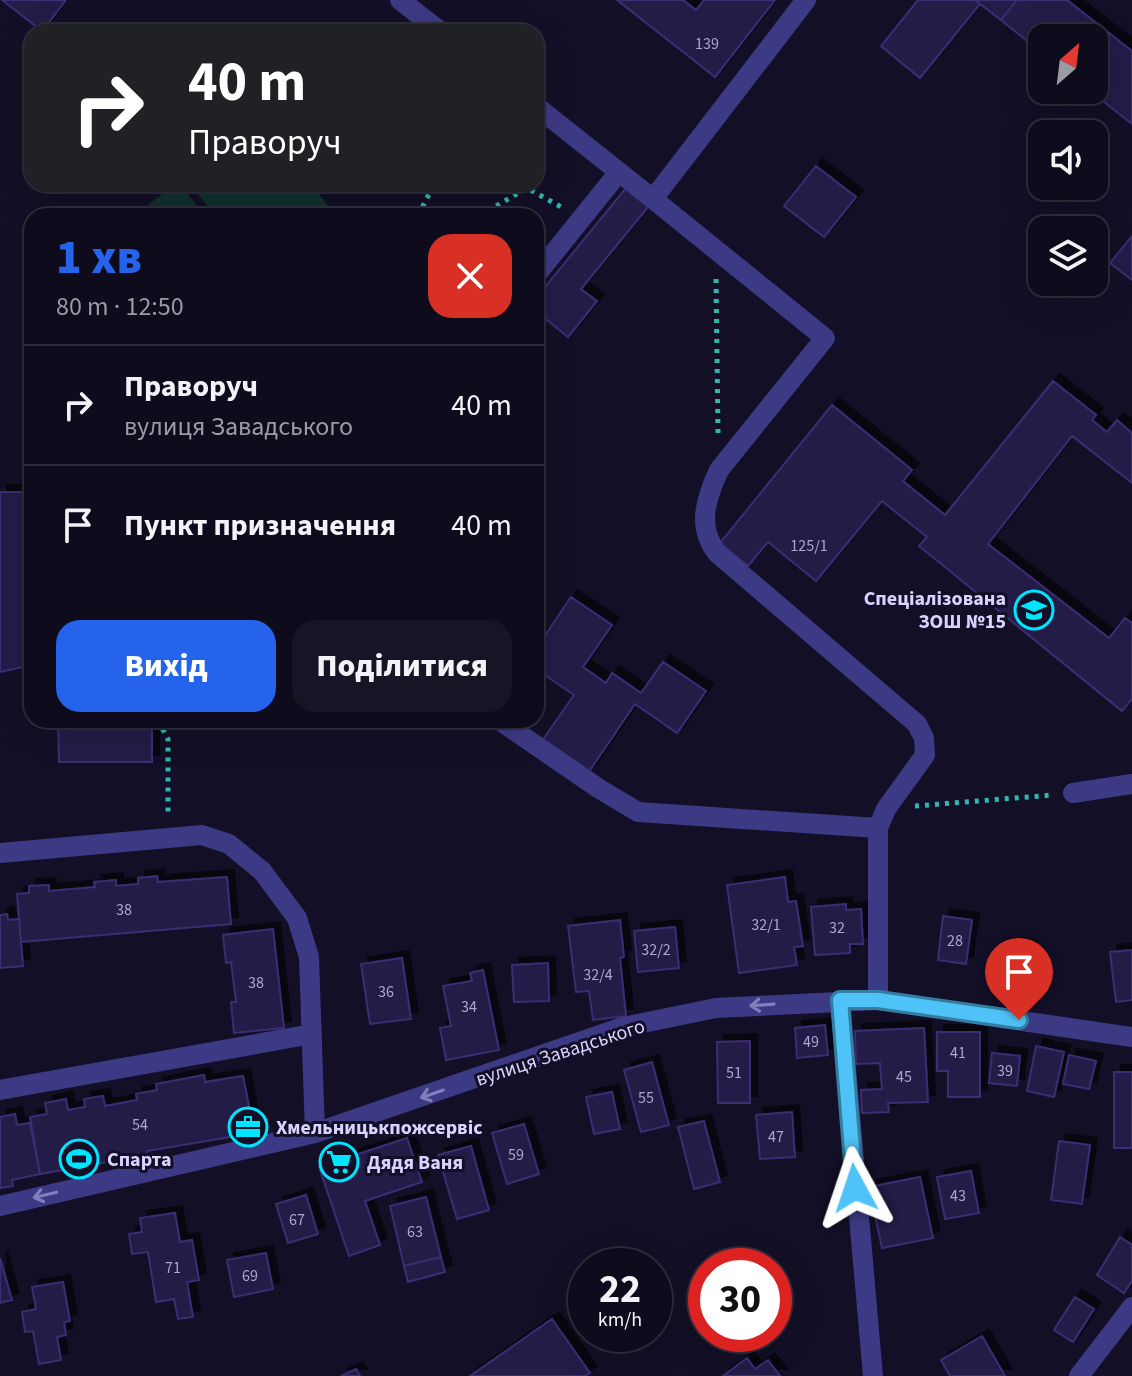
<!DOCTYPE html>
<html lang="uk">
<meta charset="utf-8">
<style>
:root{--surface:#0e0b1c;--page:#171425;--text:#f1f3f6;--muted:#9b9ba3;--line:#2e2b3b;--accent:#2563eb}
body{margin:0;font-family:"Source Sans 3",sans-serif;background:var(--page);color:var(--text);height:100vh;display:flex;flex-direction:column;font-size:30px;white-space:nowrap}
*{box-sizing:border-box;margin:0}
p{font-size:26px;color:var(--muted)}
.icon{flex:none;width:44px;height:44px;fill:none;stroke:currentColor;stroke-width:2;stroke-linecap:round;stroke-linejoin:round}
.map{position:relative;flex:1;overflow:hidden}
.sheet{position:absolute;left:24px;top:208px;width:520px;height:520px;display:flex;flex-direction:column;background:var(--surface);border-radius:24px;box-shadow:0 8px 32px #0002,0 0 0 2px var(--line)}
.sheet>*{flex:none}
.banner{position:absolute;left:24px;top:24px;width:520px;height:168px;border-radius:24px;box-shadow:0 8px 32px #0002,0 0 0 2px var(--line);background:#202124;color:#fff;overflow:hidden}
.needle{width:52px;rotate:28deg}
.buttons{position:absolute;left:1028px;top:24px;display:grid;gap:16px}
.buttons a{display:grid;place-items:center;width:80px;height:80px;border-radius:16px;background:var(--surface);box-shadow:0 8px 32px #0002,0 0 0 2px var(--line);font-size:40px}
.speed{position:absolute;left:568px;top:1248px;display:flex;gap:16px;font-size:40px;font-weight:700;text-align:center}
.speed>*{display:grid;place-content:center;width:104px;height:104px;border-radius:50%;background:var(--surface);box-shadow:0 8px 32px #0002,0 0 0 2px var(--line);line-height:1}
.speed small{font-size:20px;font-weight:400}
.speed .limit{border:12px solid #d22;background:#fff;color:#111}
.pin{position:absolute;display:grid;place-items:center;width:68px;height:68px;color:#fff;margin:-82px -34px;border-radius:50% 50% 50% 0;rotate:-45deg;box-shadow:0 0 8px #0007}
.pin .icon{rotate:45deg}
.me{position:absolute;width:88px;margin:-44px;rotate:355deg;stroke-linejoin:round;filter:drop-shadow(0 0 6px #0008)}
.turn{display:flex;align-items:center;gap:28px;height:168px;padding:0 32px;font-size:36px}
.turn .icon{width:104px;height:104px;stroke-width:2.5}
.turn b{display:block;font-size:56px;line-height:68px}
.round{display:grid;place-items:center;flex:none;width:84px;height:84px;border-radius:24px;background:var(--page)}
.overview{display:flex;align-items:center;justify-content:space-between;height:136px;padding:0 32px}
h1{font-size:48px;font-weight:800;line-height:60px;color:var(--accent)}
.button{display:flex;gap:16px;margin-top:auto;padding:16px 32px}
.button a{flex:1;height:92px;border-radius:24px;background:var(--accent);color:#fff;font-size:32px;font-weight:800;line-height:92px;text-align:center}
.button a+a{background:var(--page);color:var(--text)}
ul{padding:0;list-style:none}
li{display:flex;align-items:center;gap:24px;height:120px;padding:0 32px;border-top:2px solid var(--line)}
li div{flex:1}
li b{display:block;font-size:30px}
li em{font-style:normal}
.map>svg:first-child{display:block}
.green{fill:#12302f}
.building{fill:#241b47;stroke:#3b2d73;stroke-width:2;filter:url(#shadow)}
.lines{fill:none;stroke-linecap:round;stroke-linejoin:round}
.path{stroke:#2fb8b0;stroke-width:5;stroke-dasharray:4 6;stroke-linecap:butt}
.minor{stroke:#3d3a85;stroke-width:20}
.oneway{stroke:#837fbc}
.route-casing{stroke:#337fa1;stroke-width:20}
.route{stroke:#4fc3f7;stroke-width:14}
.labels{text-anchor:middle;stroke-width:6;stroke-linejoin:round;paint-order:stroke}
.number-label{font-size:16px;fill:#aca6d1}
.poi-label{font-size:20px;font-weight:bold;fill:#d9d4ff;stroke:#130f26;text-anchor:start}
.street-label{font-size:20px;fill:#d9d4ff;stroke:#130f26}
</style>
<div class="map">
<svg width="1132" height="1376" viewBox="0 0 1132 1376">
<defs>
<filter id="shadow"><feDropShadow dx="7" dy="-7" stdDeviation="0" flood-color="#0009"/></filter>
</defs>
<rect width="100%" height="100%" fill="#130f26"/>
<path class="green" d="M 175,184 L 180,184 L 205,216 L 134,216 Z
M 190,184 L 311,184 L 336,216 L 215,216 Z"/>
<path class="building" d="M 2,0 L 66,0 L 42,31 Z
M 617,0 L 683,0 L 696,10 L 704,0 L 775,0 L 715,77 Z
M 918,0 L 975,0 L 980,4 L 920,78 L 881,46 Z
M 975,0 L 1017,0 L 1001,20 Z
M 1017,0 L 1067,0 L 1132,51 L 1132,124 L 1089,90 L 1094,90 L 1094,38 L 1042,38 L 1042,53 L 1001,20 Z
M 816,166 L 856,197 L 824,237 L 784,206 Z
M 626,188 L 648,207 L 581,289 L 597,301 L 568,337 L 536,311 L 536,298 Z
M 1132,236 L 1132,280 L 1110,263 Z
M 1053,381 L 1096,415 L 1092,420 L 1107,432 L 1117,420 L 1132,433 L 1132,483 L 1072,436 L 988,544 L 1109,638 L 1125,618 L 1132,623 L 1132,699 L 1122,711 L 919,546 L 927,537 L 882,501 L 816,581 L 768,542 L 748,566 L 720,543 L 832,405 L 912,470 L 903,481 L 945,515 Z
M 0,492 L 30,492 L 32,665 L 0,672 Z
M 571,597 L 612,625 L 583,667 L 606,683 L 612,673 L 641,693 L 663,662 L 706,691 L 677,733 L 635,704 L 588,773 L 542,741 L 574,695 L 536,669 L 536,632 L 544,637 Z
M 58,720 L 152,720 L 152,762 L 59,762 Z
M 157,876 L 158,882 L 227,877 L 231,924 L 21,942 L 17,894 L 29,893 L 29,886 L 49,885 L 49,891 L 95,887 L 94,882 L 116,880 L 116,886 L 138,884 L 138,878 Z
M 785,877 L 788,902 L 796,901 L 803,946 L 794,947 L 797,965 L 739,973 L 727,885 Z
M 846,904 L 846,910 L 861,909 L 863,944 L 850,944 L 850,953 L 815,955 L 811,907 Z
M 7,914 L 8,920 L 19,919 L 23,966 L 0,968 L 0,915 Z
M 943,916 L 972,920 L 966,964 L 938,960 Z
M 620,920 L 624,957 L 620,958 L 626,1016 L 593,1020 L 589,991 L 576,992 L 568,926 Z
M 675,927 L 679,968 L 638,972 L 634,931 Z
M 273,929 L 284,1028 L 234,1033 L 231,1002 L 236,1002 L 231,962 L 226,963 L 223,935 Z
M 1132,950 L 1132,1000 L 1116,1002 L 1110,952 Z
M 402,958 L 411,1019 L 370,1024 L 361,964 Z
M 548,963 L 549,1001 L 514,1002 L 512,965 Z
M 483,970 L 499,1050 L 446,1060 L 440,1028 L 451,1026 L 443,986 L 472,981 L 470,973 Z
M 825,1025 L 828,1055 L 797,1058 L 795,1028 Z
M 924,1028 L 928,1102 L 888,1103 L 889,1112 L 862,1113 L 861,1090 L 882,1089 L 880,1063 L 856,1064 L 855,1031 Z
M 937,1032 L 980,1032 L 980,1097 L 948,1097 L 948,1071 L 937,1071 Z
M 750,1041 L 750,1103 L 718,1103 L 717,1042 Z
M 1036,1046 L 1064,1052 L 1054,1097 L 1027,1091 Z
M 992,1053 L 1020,1056 L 1017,1086 L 989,1083 Z
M 1069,1055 L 1096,1061 L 1089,1089 L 1063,1084 Z
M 652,1062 L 669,1125 L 641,1132 L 624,1070 Z
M 1114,1072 L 1132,1072 L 1132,1148 L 1114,1148 Z
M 204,1075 L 205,1082 L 243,1076 L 252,1121 L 242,1135 L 147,1151 L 147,1155 L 40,1174 L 30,1117 L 47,1114 L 45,1103 L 66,1099 L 68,1110 L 85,1107 L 84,1099 L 103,1096 L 105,1106 L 137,1100 L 136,1094 L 157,1090 L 156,1084 Z
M 612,1092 L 620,1129 L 594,1134 L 586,1097 Z
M 792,1112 L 795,1157 L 760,1159 L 756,1115 Z
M 15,1114 L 17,1125 L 30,1123 L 40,1174 L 12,1180 L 13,1186 L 0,1188 L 0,1117 Z
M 704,1121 L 720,1182 L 694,1189 L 678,1127 Z
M 524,1124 L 539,1174 L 507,1184 L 492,1133 Z
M 407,1138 L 422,1182 L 365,1201 L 380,1245 L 349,1256 L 319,1167 Z
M 1059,1141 L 1090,1145 L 1082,1204 L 1051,1200 Z
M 471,1146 L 489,1210 L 457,1219 L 438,1155 Z
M 971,1171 L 979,1213 L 945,1219 L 937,1177 Z
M 920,1177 L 933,1238 L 882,1248 L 869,1187 Z
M 306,1195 L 318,1234 L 288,1243 L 276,1204 Z
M 426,1197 L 441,1257 L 404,1266 L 390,1206 Z
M 175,1213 L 180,1242 L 192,1240 L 199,1280 L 187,1282 L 193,1317 L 178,1319 L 174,1299 L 156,1302 L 148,1252 L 132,1254 L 129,1234 L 142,1232 L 140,1218 Z
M 1120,1237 L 1132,1245 L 1132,1281 L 1124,1293 L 1097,1275 Z
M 266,1253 L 273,1289 L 234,1297 L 227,1260 Z
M 441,1257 L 445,1272 L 408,1282 L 404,1266 Z
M 0,1258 L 12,1300 L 0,1303 Z
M 63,1282 L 70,1321 L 64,1322 L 66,1335 L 57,1337 L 61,1360 L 39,1364 L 33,1331 L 25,1332 L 22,1312 L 36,1309 L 32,1287 Z
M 1075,1297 L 1094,1309 L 1073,1342 L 1054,1330 Z
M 552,1319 L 590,1373 L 585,1376 L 470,1376 Z
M 982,1336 L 1005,1376 L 950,1376 L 941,1360 Z
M 747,1358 L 755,1369 L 768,1360 L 780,1376 L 723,1376 Z
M 356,1369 L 360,1376 L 341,1376 Z"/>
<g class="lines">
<path class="path" d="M 418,216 L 434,184
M 479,216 L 527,188 L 563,208
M 716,279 L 718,433
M 158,720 L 168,739 L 168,817
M 915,806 L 1053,795"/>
<path class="minor" d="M 400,0 L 441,32
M 536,106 L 653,199 L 806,0
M 653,199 L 825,338 L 719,470 C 706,498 696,528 718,554 L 917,724 L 924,738 L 925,755 L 886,809 L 878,828 L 878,1000
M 536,275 L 619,172
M 499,720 L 598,788 L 638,812 L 878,828
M 1073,793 L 1132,784
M 0,853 L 202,835 L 229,844 L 262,871 L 297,918 L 309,957 L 315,1133
M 840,1000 L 873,1376
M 0,1090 L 312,1034
M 0,1206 L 315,1133 L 623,1027 L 716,1008 L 878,1000 L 1132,1037
M 1079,1376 L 1132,1307"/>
</g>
<defs><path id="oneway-shaft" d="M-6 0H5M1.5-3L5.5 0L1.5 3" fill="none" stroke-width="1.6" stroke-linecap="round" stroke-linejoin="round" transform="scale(2)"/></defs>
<g class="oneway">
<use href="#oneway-shaft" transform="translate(762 1005) rotate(176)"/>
<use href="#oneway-shaft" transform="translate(432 1094) rotate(161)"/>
<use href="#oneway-shaft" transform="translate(45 1195) rotate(167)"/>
</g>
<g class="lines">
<g class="route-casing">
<path id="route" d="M 855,1188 L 840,1000 L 878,1000 L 1019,1020"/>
</g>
<use href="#route" class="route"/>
</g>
<defs>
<g id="school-ring" transform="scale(2)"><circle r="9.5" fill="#130f26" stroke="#00e5ff" stroke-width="1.5"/><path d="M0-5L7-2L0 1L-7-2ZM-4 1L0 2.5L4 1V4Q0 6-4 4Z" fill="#00e5ff"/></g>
<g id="office-ring" transform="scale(2)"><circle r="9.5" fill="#130f26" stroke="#00e5ff" stroke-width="1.5"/><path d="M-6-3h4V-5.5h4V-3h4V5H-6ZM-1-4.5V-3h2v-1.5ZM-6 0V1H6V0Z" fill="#00e5ff"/></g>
<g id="stadium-ring" transform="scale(2)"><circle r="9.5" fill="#130f26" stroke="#00e5ff" stroke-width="1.5"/><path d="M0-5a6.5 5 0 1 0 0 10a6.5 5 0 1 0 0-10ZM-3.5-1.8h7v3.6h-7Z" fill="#00e5ff"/></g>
<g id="supermarket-ring" transform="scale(2)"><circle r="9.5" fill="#130f26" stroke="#00e5ff" stroke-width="1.5"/><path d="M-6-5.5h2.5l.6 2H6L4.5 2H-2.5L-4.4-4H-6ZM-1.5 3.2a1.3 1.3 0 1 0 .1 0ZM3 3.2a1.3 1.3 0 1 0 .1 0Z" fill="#00e5ff"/></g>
</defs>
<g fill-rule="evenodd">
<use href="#school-ring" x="1034" y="610"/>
<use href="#office-ring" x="248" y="1127"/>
<use href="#stadium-ring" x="79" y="1159"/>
<use href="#supermarket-ring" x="339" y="1162"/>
</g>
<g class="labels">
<g class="number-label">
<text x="707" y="49">139</text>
<text x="809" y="551">125/1</text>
<text x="124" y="915">38</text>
<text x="766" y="930">32/1</text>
<text x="837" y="933">32</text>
<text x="955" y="946">28</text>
<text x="656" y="955">32/2</text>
<text x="598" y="980">32/4</text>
<text x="256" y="988">38</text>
<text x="386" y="997">36</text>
<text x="469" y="1012">34</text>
<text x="811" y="1047">49</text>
<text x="958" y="1058">41</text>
<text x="1005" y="1076">39</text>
<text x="734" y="1078">51</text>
<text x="904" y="1082">45</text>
<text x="646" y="1103">55</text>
<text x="140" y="1130">54</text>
<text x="776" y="1142">47</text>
<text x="516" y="1160">59</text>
<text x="958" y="1201">43</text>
<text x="297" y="1225">67</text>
<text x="415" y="1237">63</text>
<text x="173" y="1273">71</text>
<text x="250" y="1281">69</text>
</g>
<g class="poi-label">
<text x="1006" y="605" text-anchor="end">Спеціалізована<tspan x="1006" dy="23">ЗОШ №15</tspan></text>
<text x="276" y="1134">Хмельницькпожсервіс</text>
<text x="107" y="1166">Спарта</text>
<text x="367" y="1169">Дядя Ваня</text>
</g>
<g class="street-label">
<text transform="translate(560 1052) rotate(-18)" y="7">вулиця Завадського</text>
</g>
</g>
</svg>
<div class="buttons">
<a><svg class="needle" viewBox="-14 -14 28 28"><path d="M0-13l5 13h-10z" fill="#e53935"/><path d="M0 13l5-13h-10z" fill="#9b9ba3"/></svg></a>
<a><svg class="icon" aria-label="sound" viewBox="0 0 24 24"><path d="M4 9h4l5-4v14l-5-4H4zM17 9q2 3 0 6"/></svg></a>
<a><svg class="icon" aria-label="layers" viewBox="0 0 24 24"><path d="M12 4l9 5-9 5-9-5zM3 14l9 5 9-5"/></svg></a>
</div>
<div class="speed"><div>22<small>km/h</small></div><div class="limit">30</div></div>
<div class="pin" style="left:1019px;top:1020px;background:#d93025"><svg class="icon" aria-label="arrive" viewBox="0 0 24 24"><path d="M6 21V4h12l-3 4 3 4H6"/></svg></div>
<svg class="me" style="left:855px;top:1188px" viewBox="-20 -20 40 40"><path d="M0-17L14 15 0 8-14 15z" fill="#4fc3f7" stroke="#fff" stroke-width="4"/></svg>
<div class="banner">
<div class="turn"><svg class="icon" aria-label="right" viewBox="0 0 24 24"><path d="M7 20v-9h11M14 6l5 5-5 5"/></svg><div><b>40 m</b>Праворуч</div></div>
</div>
<section class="sheet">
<div class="overview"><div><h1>1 хв</h1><p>80 m · 12:50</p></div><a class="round" style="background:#d93025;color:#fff"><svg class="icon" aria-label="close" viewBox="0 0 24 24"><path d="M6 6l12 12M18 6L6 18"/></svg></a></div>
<ul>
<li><svg class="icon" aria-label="right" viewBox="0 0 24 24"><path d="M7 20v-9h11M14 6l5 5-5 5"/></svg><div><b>Праворуч</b><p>вулиця Завадського</p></div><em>40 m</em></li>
<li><svg class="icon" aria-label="arrive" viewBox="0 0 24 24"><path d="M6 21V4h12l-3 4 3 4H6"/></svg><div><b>Пункт призначення</b></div><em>40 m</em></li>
</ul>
<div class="button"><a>Вихід</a><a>Поділитися</a></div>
</section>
</div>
